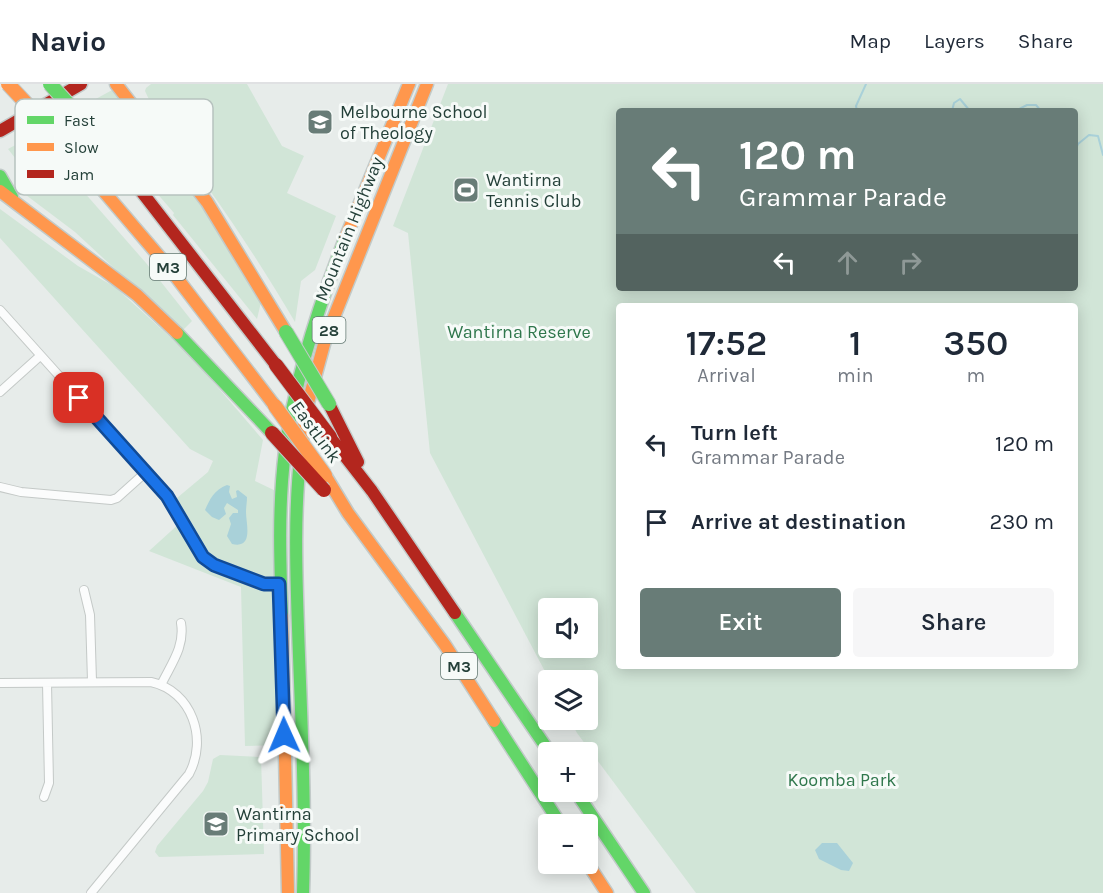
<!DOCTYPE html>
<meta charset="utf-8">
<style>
:root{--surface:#fff;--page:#f6f6f7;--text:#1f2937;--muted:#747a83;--line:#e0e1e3;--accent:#687c77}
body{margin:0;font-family:Karla,sans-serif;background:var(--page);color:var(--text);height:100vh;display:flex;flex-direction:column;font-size:22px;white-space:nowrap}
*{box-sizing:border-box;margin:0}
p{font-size:20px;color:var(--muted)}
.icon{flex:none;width:33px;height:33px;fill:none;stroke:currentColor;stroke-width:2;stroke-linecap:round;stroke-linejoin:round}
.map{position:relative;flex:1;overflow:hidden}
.drawer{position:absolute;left:616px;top:219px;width:462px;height:366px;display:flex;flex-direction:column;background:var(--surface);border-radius:6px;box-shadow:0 3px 15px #0003}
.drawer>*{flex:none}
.hud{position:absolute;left:616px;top:24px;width:462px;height:183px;border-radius:6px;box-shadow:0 3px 15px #0003;background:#687c77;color:#fff;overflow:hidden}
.tools{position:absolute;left:538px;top:514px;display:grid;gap:12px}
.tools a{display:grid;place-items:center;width:60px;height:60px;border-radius:6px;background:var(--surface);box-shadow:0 3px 15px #0003;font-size:30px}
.pin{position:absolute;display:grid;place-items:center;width:51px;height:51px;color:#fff;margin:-26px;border-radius:12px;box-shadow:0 3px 9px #0006}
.me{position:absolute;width:66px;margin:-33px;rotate:359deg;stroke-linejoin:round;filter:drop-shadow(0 0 4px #0008)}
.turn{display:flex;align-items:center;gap:21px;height:126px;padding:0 24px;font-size:27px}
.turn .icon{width:78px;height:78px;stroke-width:2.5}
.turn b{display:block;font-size:42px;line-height:51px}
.lanes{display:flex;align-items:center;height:57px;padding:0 24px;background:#0003;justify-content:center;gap:30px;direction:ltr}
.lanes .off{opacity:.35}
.eta{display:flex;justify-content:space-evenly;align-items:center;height:102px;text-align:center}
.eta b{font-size:36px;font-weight:600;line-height:42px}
.primary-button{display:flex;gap:12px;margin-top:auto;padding:12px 24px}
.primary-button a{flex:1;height:69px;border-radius:6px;background:var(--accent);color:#fff;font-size:24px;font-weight:600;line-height:69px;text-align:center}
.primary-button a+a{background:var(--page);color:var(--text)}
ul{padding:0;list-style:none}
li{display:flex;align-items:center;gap:18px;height:78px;padding:0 24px}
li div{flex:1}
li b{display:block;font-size:22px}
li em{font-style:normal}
header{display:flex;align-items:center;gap:36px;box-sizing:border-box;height:84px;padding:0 30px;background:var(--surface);border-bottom:2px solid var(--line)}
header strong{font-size:28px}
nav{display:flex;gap:33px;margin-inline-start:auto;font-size:21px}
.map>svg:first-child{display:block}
.green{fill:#d1e5d7;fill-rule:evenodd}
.water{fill:#a9d1d9}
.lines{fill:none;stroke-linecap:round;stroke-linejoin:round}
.stream{stroke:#a9d1d9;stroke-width:2}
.street-casing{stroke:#c4c9c7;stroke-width:10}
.fast-casing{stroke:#c2cac9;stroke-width:15}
.slow-casing{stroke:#c2cac9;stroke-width:15}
.jam-casing{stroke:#c2cac9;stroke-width:15}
.street{stroke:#fbfcfc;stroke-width:8}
.fast{stroke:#63d668;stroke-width:12}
.slow{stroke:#ff974d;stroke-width:12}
.jam{stroke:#b3261e;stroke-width:12}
.fast-bridge-casing{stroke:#c2cac9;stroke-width:16;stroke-linecap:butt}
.slow-bridge-casing{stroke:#c2cac9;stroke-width:16;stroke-linecap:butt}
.jam-bridge-casing{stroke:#c2cac9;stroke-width:16;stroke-linecap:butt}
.fast-bridge{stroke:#63d668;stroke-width:14}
.slow-bridge{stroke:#ff974d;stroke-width:14}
.jam-bridge{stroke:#b3261e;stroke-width:14}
.route-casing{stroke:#114b97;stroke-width:15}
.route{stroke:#1a73e8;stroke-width:10}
.labels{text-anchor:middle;stroke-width:6;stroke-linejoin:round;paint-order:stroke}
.shield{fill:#f6faf8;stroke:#637872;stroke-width:1.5}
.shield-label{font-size:16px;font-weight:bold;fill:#244039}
.poi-label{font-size:18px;fill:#244039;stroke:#f6faf8;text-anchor:start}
.street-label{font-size:18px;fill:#244039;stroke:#f6faf8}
.park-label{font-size:18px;fill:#2f774c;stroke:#f6faf8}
.key{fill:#f6faf8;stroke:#b7c2bf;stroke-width:1.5}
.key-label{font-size:16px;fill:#244039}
</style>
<header>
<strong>Navio</strong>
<nav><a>Map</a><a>Layers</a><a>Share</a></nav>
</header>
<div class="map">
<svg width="1103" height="809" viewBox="0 0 1103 809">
<rect width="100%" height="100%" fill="#e7ecea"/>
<path class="green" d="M 151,0 L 247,0 L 282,62 L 304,72 L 287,109 L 336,132 L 315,186 L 301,197 L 295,238 C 254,169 210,102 159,40 L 163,36 L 154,26 L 145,7 L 146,4 Z
M 448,0 L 1103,0 L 1103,809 L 696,809 L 577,649 L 570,636 L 588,636 L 588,597 L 550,597 L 430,369 L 408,149 L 393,142 ZM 620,27 L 1076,27 L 1076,204 L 620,204 ZM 620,222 L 1076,222 L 1076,582 L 620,582 ZM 549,525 L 588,525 L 588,564 L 549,564 Z
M 114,5 L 178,85 L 262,214 L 257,235 L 173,131 L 174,129 L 85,26 L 83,22 Z
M 34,51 L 146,179 L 192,237 L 182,247 L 75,148 L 22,108 L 37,102 L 8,65 Z
M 0,125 L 78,182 L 115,203 L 190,271 L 263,356 L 255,397 L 280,409 L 284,661 L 245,662 L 241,503 L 149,467 L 181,438 L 171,419 L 208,388 L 213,377 L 190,365 L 0,154 Z
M 220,671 L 261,673 L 264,770 L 159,773 L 155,768 L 157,762 L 203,707 L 208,698 L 213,675 Z"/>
<path class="water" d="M 227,401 L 230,402 L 229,408 L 232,415 L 237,413 L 236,407 L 238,406 L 247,413 C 247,418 246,423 246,428 C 246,440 254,465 232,460 L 227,452 L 231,440 L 229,434 L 233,429 L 238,429 L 238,426 L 227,419 L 224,424 L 226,430 L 219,436 L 212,433 L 205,426 C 210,415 214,406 227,401 Z
M 822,759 L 837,759 L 853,779 L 849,787 L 841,786 L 819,775 L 815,766 Z"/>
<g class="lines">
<path class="stream" d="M 857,27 L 856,22 L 866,0
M 952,27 L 954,19 L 960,15 L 970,27
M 1015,27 L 1027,21 L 1036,21 L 1041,27
M 1076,65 L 1078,60 L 1089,51 L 1098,52 L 1103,71"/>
<g class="street-casing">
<path id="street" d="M 0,226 L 167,412 L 203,473 L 215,481 L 264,500 L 279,500
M 0,308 L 40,272
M 0,403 L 21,408 L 111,416 L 117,414 L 146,388
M 84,506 L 90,531 L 92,597
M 0,599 L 151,598 C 192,607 208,655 189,690 L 91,809
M 161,601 C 171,580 185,563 181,539
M 44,713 L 49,699 L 47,599"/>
</g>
<g class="fast-casing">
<path id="fast" d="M 0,92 L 12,113
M 177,249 L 272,349
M 301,366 C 294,425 296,485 298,544 C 301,632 306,721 303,809
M 455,529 L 550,669
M 282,532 C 280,477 278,422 285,367 C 295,294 318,223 345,155
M 494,637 L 561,741
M 576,708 L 644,809"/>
</g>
<g class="slow-casing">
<path id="slow" d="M 116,0 L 207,118 L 286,248
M 54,49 L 170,185 L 275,322
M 0,107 L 137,211 L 177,249
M 345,155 L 409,0
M 301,366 L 306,326 L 326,253 L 427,0
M 325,391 L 348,429 L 445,561 L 494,637
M 282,532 L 288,809
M 588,780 L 607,809"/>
</g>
<g class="jam-casing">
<path id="jam" d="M 81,34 L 117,76 L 276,281
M 0,47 L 81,0
M 329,320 L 358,378
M 330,353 L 372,407 L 455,529"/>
</g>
<use href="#street" class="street"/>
<use href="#fast" class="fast"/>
<use href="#slow" class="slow"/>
<use href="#jam" class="jam"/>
<g class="fast-bridge-casing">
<path id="fast-bridge" d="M 50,0 L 81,34
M 286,248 L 329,320"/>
</g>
<g class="slow-bridge-casing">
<path id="slow-bridge" d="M 8,0 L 54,49
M 275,322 L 325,391"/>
</g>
<g class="jam-bridge-casing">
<path id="jam-bridge" d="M 276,281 L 330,353
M 272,349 L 324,406"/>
</g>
<use href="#fast-bridge" class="fast-bridge"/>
<use href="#slow-bridge" class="slow-bridge"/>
<use href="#jam-bridge" class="jam-bridge"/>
</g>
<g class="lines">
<g class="route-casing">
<path id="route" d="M 79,314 L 167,412 L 203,473 L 214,481 L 264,500 L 279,500 L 284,651"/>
</g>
<use href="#route" class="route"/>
</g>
<defs>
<g id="university-square" transform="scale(1.35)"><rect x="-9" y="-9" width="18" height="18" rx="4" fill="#687c77" stroke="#f6faf8"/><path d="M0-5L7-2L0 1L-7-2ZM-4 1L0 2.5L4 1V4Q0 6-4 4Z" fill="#fff"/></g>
<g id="stadium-square" transform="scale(1.35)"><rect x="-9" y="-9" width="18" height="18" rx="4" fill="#687c77" stroke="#f6faf8"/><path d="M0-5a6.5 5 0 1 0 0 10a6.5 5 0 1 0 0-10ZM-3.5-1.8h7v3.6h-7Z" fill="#fff"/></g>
<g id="school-square" transform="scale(1.35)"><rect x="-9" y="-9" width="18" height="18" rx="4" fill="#687c77" stroke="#f6faf8"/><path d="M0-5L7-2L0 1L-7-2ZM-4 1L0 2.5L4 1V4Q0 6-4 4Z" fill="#fff"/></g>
</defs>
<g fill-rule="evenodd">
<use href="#university-square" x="320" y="38"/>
<use href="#stadium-square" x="466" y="106"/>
<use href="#school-square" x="216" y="740"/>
</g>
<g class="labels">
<g class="shield">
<rect x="150" y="170" width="36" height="26" rx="4.5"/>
<rect x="312.5" y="233" width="33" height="26" rx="4.5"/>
<rect x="441" y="569" width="36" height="26" rx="4.5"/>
</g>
<g class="shield-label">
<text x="168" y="189">M3</text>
<text x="329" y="252">28</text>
<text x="459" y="588">M3</text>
</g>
<g class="poi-label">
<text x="340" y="34">Melbourne School<tspan x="340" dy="21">of Theology</tspan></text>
<text x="486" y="102">Wantirna<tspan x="486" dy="21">Tennis Club</tspan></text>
<text x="236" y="736">Wantirna<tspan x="236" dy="21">Primary School</tspan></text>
</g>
<g class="street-label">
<text transform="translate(349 145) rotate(-68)" y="6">Mountain Highway</text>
<text transform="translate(316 348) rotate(54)" y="6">EastLink</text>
</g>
<g class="park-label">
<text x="519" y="254">Wantirna Reserve</text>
<text x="842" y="702">Koomba Park</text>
</g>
</g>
<rect x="15" y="15" width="198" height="96" rx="9" class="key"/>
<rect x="27" y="32" width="27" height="8" fill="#63d668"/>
<rect x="27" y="59" width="27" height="8" fill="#ff974d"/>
<rect x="27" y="86" width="27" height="8" fill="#b3261e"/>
<g class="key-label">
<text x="64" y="42">Fast</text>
<text x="64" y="69">Slow</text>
<text x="64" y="96">Jam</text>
</g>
</svg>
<div class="tools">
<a><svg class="icon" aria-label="sound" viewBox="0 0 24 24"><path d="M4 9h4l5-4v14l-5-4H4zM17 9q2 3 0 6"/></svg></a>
<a><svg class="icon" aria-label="layers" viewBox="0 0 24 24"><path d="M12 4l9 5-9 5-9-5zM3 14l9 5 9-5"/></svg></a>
<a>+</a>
<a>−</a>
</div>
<div class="pin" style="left:79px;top:314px;background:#d93025"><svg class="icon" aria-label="arrive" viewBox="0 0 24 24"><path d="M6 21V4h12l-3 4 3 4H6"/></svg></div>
<svg class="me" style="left:284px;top:651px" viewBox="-20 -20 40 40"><path d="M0-17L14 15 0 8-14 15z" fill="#1a73e8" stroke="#fff" stroke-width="4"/></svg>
<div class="hud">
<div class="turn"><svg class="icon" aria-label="left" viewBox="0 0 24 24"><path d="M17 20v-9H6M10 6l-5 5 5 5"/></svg><div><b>120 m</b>Grammar Parade</div></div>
<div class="lanes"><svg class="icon" aria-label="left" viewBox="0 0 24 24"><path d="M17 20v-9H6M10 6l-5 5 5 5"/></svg><svg class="icon off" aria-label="ahead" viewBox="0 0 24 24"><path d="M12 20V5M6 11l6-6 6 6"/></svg><svg class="icon off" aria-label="right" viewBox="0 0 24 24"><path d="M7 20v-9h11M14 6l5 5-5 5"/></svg></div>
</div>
<section class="drawer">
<div class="eta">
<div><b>17:52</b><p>Arrival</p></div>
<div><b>1</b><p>min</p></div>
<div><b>350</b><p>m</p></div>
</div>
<ul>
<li><svg class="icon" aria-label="left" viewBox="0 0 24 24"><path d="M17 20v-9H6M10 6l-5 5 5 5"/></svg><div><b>Turn left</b><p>Grammar Parade</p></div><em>120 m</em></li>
<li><svg class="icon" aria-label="arrive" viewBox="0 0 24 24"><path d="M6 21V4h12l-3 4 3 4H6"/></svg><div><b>Arrive at destination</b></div><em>230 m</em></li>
</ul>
<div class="primary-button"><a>Exit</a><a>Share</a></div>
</section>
</div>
